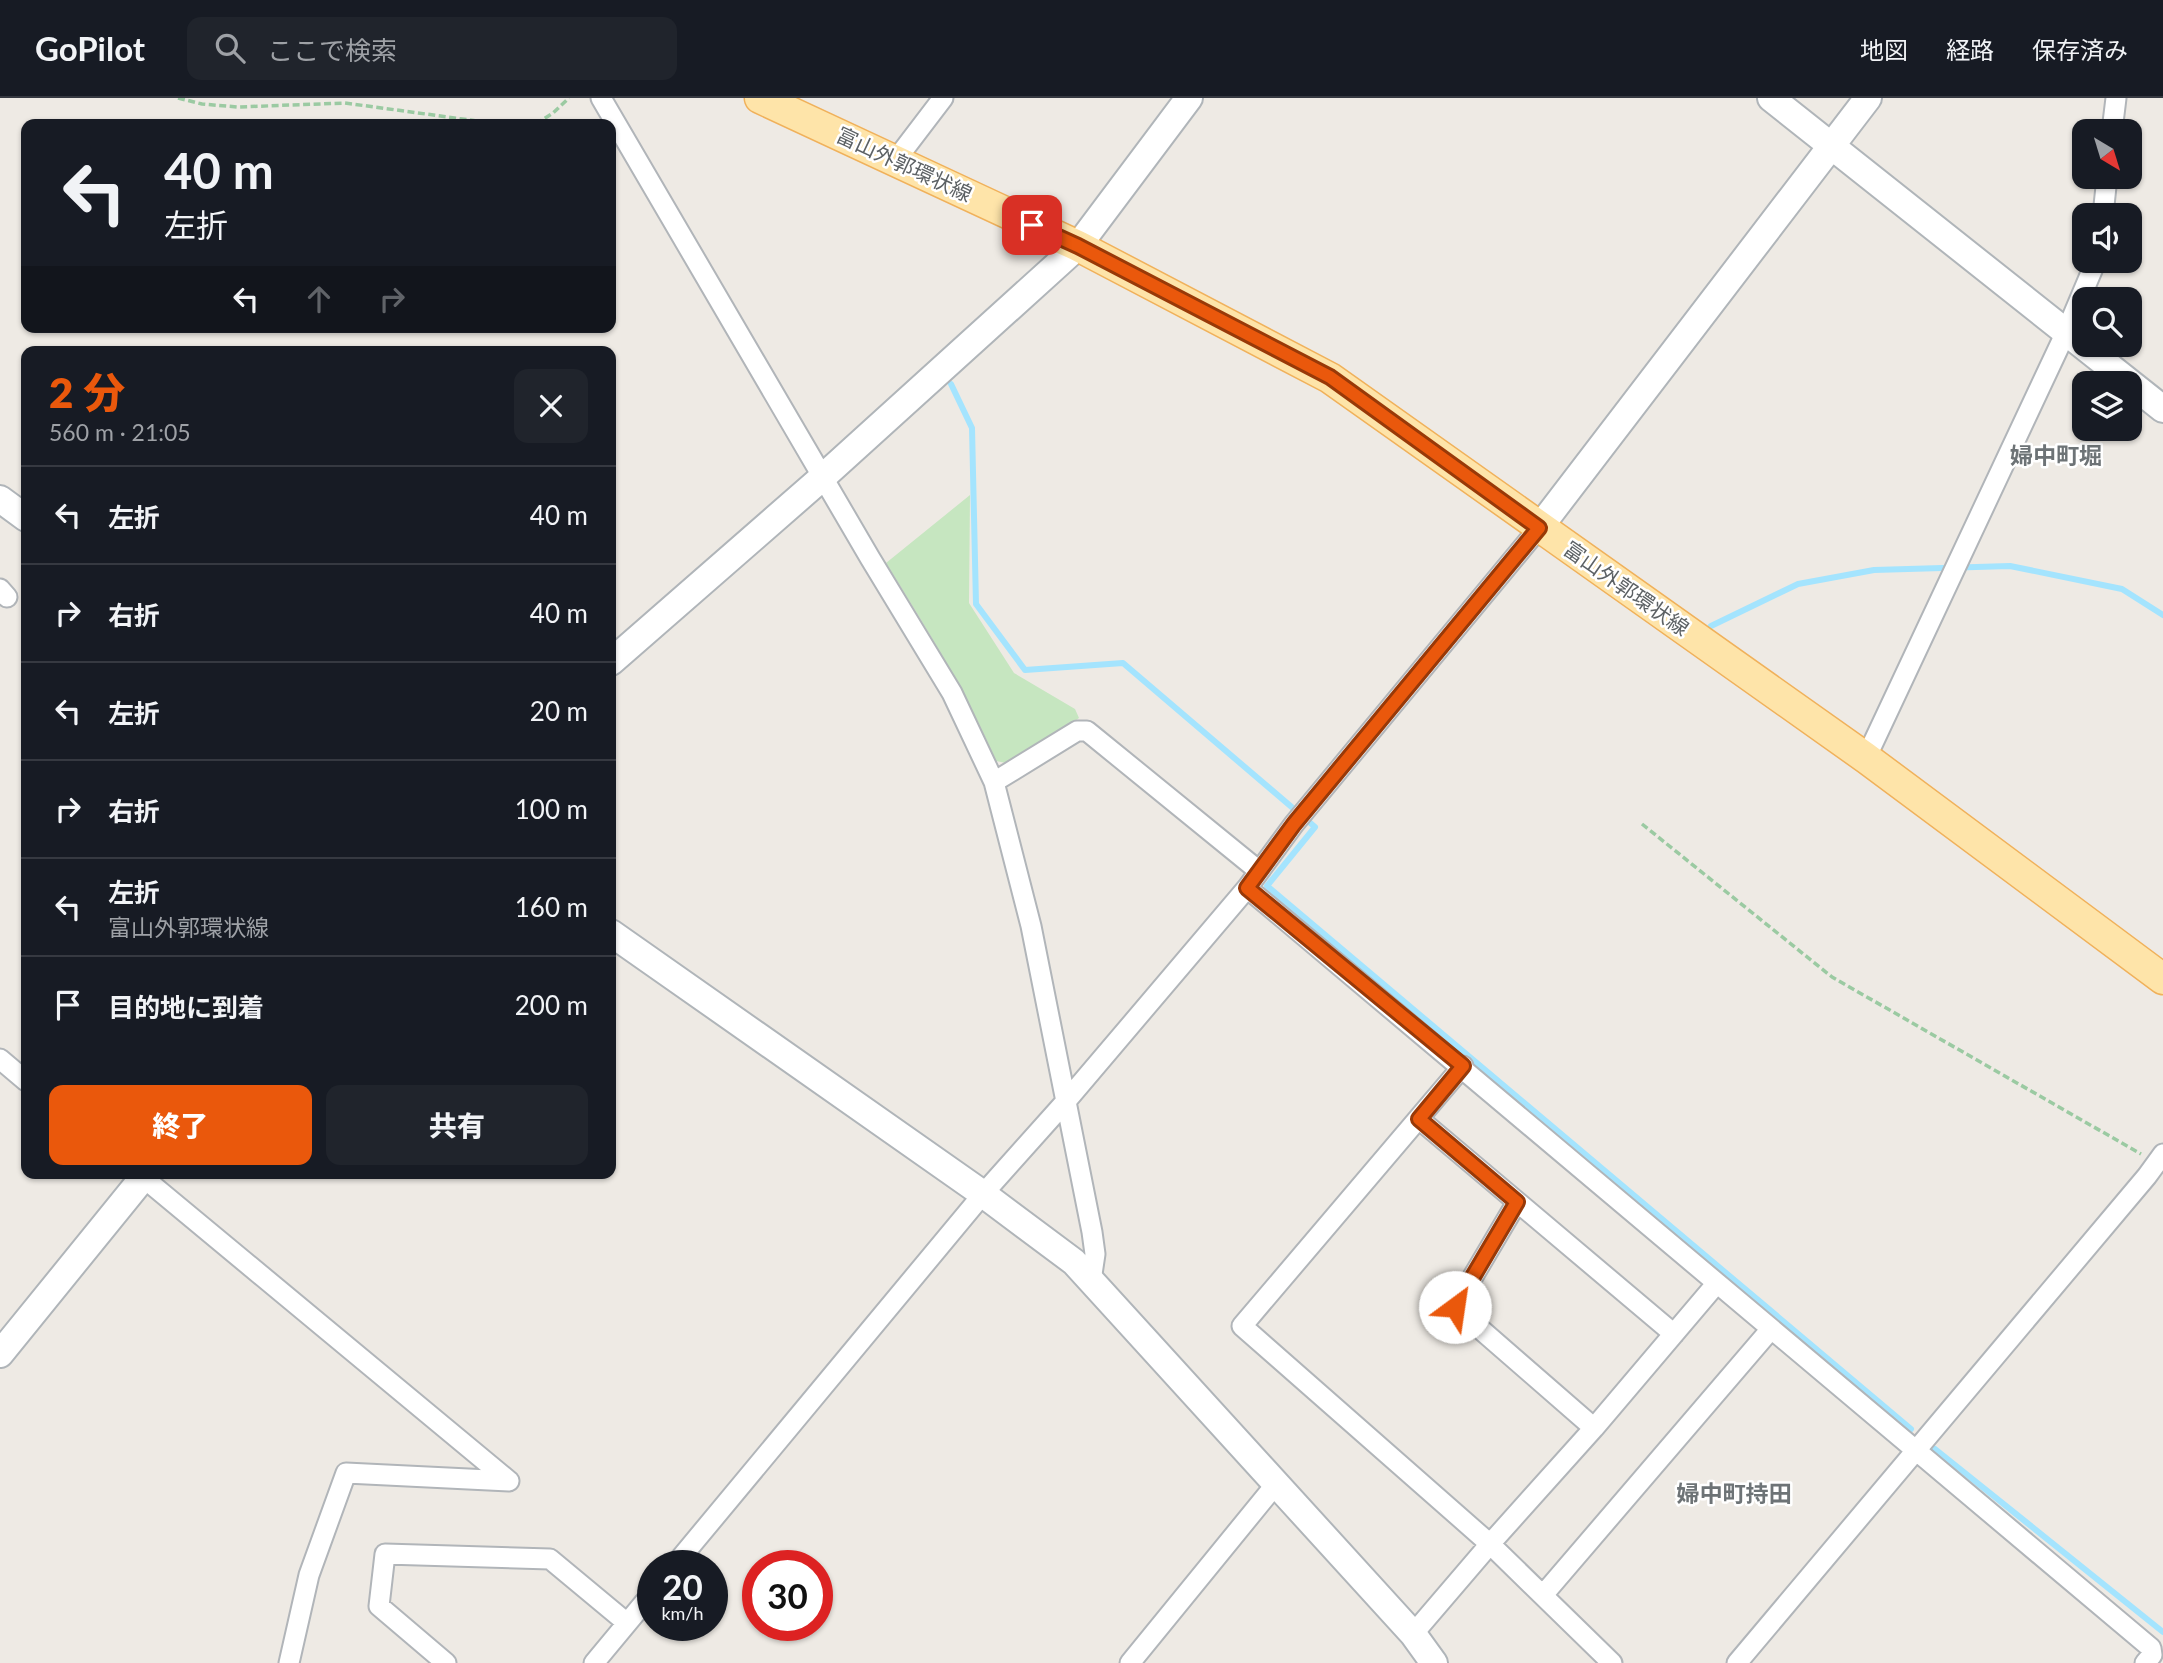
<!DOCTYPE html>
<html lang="ja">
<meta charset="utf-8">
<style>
:root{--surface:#171b24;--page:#20242c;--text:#f1f3f6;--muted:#9ea1a6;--line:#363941;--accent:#ea580c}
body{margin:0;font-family:Lato,"Noto Sans JP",sans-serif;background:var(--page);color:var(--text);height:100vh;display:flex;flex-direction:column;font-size:26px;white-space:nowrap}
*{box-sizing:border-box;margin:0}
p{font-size:23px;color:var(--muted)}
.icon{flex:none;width:38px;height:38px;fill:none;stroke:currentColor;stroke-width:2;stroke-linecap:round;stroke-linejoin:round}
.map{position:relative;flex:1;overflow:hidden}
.panel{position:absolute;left:21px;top:248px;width:595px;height:833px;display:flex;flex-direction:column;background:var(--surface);border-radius:14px;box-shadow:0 2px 5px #0004}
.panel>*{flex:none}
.hud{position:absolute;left:21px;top:21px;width:595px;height:214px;border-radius:14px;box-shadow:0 2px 5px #0004;background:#171b24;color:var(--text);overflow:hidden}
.needle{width:46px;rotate:142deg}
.controls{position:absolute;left:2072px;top:21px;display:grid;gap:14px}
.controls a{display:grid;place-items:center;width:70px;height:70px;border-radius:14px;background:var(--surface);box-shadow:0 2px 5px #0004;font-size:35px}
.speed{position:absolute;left:637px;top:1452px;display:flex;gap:14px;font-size:35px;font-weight:700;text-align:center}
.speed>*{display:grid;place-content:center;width:91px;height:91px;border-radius:50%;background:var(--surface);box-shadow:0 2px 5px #0004;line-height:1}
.speed small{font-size:18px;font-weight:400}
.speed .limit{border:10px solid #d22;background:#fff;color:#111}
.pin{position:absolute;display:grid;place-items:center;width:60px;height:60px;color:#fff;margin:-30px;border-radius:14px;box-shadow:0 4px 10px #0006}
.me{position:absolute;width:77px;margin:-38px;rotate:31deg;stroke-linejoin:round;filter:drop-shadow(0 0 5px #0008)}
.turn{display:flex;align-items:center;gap:24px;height:147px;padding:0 28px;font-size:32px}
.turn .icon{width:91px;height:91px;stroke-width:2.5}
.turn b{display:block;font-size:49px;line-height:60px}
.lanes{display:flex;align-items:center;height:66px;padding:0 28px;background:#0003;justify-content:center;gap:35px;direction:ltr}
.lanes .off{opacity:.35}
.round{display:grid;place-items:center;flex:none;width:74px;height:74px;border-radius:14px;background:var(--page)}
.headline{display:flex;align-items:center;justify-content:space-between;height:119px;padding:0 28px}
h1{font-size:42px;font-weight:800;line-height:52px;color:var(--accent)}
.cta{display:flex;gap:14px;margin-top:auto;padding:14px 28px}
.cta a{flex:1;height:80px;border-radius:14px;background:var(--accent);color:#fff;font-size:28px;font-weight:800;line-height:80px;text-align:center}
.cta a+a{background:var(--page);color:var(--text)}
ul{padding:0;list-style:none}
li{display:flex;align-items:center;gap:21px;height:98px;padding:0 28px;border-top:2px solid var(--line)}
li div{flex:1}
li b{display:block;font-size:26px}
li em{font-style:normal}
header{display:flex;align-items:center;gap:42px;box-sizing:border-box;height:98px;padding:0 35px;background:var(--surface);border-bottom:2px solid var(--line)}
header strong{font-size:33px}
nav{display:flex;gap:38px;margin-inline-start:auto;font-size:24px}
.search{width:490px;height:63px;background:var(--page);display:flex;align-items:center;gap:18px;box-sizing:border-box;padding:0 24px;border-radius:14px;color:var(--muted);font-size:26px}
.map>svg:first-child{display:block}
.green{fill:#c6e6c0}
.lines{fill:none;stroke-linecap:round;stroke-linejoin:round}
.stream{stroke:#a4e4fe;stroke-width:6}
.street-casing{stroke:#b1b5b9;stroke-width:23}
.secondary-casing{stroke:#b0b5b9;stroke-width:30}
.primary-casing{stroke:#f0b15b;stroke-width:33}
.path{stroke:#9bcaa2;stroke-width:3.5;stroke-dasharray:7 3.5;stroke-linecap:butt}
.street{stroke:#fff;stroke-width:19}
.secondary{stroke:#fff;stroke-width:26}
.primary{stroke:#fee4a9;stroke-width:30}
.route-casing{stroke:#983908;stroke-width:18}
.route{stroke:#ea580c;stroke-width:12}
.labels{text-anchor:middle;stroke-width:5;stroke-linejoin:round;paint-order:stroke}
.street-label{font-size:21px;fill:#5c6164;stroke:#fff}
.neighbourhood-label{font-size:23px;font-weight:bold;fill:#6d7376;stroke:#fff}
</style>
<header>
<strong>GoPilot</strong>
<div class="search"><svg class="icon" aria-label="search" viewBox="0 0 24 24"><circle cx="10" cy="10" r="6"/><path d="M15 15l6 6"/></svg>ここで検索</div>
<nav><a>地図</a><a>経路</a><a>保存済み</a></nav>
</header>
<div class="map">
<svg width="2163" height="1565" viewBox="0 0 2163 1565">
<rect width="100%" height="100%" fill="#eeeae4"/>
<path class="green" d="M 970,397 L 969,505 L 1014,575 L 1075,611 L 1079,620 L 1011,666 L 996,663 C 966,593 926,530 886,465 Z"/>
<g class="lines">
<path class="stream" d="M 951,286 L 972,330 L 976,506 L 1025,572 L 1123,565 L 1315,729 L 1267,788 L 1911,1331
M 1711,528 L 1798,486 L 1874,472 L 2010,468 L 2122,491 L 2163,517
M 1935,1351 L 2163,1534"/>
<g class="street-casing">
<path id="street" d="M 601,0 L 870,460 L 952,595 L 994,684 L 1031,828 L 1092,1134 L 1095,1156 L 1091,1183
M 2112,33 L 2116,0
M 895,63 L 943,0
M 2103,117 L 2107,79
M 0,491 L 7,499
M 1866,660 L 2066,234 L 2096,163
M 994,684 L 1077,633 L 1087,633 L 1259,773
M 1247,790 C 1550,1041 1848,1298 2151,1550 L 2152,1557 L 2145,1565
M 0,961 L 26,983
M 1463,968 L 1242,1228 L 1490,1446 L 1594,1330 L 1717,1185
M 1419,1021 L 1674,1236
M 139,1076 L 509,1383
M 1517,1104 L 1455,1209 L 1594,1330
M 674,1468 L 983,1096 L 1067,1002 L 1247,790 L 1294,726 L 1539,430
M 1543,1497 L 1771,1231
M 1413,1536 L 1490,1446 L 1612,1565
M 289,1565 L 309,1477 L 346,1375 L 509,1383
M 446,1565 L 379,1508 L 385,1456 L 550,1461 L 627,1525
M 594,1565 L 653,1494
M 1130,1565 L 1276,1386
M 1737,1565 L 2147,1078 L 2163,1056"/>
</g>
<g class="secondary-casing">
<path id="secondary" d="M 1771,0 L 2163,311
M 0,401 L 26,420
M 1539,430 L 1868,0
M 611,564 L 824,378 L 1078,148 L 1189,0
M 611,835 L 983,1096 L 1074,1164 L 1413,1536 L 1434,1565
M 0,1256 L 146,1076"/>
</g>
<g class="primary-casing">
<path id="primary" d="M 760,0 L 1078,148 L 1330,280 L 1866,660 L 2163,881"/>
</g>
<path class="path" d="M 178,0 L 202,6 L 238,9 L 345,5 L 499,26
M 536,26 L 553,15 L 569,0
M 1642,726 L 1832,879 L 2141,1056"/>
<use href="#street" class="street"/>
<use href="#secondary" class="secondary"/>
<use href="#primary" class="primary"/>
</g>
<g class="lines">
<g class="route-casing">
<path id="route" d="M 1032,127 L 1078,148 L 1330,279 L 1539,430 L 1294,726 L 1247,790 L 1463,968 L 1419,1021 L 1517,1104 L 1455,1209"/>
</g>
<use href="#route" class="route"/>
</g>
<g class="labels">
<g class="street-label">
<text transform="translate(904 67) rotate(25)" y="7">富山外郭環状線</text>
<text transform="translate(1626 491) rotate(35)" y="7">富山外郭環状線</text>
</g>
<g class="neighbourhood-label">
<text x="2056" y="366">婦中町堀</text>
<text x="1734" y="1404">婦中町持田</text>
</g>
</g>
</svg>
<div class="controls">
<a><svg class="needle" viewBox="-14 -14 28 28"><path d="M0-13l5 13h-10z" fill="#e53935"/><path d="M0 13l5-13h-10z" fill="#9ea1a6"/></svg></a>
<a><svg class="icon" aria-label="sound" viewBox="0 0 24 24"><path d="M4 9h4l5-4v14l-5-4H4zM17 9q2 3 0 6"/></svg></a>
<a><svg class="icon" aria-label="search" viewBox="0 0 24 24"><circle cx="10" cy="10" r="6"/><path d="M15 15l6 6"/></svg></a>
<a><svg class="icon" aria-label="layers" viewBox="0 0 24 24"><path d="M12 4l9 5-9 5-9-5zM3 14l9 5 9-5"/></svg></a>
</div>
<div class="speed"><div>20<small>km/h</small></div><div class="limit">30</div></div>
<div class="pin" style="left:1032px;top:127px;background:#d93025"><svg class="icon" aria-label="arrive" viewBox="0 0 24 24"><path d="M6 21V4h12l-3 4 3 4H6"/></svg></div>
<svg class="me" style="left:1455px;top:1209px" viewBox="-20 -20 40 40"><circle r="19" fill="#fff"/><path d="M0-13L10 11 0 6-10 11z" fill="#ea580c"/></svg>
<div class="hud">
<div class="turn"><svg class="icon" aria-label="left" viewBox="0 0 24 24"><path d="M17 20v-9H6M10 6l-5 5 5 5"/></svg><div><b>40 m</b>左折</div></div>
<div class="lanes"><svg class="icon" aria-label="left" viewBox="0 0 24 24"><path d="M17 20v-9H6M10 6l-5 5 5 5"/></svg><svg class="icon off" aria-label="ahead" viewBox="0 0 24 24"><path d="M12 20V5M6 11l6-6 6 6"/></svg><svg class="icon off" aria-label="right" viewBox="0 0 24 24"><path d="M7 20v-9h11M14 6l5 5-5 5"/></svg></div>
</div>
<section class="panel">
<div class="headline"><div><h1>2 分</h1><p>560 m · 21:05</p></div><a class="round"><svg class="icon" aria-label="close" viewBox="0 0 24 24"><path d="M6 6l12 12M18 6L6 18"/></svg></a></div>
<ul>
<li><svg class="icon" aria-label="left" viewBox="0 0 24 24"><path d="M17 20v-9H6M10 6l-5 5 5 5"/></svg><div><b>左折</b></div><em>40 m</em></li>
<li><svg class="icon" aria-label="right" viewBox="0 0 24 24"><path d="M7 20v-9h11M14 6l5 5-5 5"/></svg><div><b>右折</b></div><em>40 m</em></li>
<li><svg class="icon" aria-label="left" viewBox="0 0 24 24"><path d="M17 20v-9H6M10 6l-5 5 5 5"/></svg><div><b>左折</b></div><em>20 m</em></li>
<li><svg class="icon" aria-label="right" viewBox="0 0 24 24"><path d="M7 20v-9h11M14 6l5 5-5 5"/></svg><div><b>右折</b></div><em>100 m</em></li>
<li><svg class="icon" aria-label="left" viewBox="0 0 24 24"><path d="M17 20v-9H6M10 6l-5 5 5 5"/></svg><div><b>左折</b><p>富山外郭環状線</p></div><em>160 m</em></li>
<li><svg class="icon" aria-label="arrive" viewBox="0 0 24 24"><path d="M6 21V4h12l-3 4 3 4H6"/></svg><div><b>目的地に到着</b></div><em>200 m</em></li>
</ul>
<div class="cta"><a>終了</a><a>共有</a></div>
</section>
</div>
